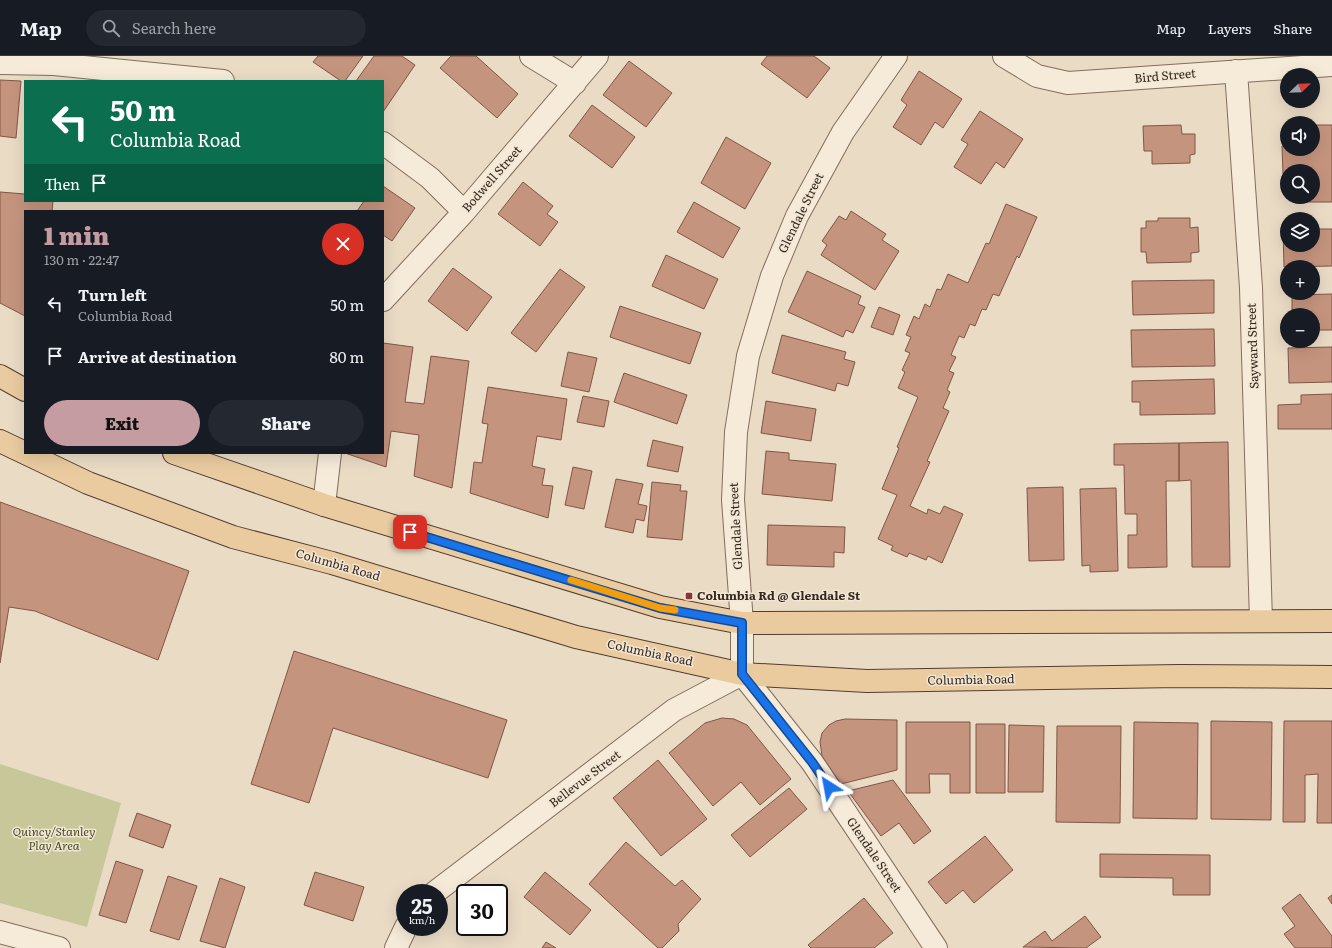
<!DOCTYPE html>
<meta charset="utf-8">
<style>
:root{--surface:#171b24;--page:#242831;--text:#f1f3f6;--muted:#9ea1a6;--line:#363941;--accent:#c49ca2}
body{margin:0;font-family:Literata,serif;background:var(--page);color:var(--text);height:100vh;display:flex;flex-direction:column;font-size:15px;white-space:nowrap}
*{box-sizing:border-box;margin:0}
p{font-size:13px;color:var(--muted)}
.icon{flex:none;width:22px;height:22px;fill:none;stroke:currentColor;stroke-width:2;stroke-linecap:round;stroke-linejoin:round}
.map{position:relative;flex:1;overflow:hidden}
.sheet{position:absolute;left:24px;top:154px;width:360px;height:244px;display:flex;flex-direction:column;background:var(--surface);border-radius:0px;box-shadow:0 4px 16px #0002}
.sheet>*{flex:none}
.guide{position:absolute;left:24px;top:24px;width:360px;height:122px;border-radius:0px;box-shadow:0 4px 16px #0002;background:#0b6e4f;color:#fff;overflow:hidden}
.needle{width:26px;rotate:67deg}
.controls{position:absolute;left:1280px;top:12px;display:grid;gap:8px}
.controls a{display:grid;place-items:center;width:40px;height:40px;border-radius:50%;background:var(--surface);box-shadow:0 4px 16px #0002;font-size:20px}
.speed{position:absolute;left:396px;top:828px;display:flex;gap:8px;font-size:20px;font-weight:700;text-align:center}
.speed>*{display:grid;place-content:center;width:52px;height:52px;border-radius:50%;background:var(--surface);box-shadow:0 4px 16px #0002;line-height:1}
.speed small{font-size:10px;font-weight:400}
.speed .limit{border:2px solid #111;border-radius:6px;background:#fff;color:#111}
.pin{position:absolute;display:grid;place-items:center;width:34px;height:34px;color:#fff;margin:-17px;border-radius:8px;box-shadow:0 2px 6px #0006}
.me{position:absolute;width:44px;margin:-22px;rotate:326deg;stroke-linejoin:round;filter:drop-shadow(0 0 3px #0008)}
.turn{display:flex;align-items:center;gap:14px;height:84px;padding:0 20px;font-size:18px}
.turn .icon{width:52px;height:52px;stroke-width:2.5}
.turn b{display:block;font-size:28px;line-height:34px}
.then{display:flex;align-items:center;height:38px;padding:0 20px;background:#0003;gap:8px;font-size:15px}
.round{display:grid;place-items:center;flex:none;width:42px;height:42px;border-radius:21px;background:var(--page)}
.head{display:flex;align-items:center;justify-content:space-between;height:68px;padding:0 20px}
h1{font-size:24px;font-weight:800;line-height:30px;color:var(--accent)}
.primary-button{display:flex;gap:8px;margin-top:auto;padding:8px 20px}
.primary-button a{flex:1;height:46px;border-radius:24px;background:var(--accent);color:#111;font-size:16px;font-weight:800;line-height:46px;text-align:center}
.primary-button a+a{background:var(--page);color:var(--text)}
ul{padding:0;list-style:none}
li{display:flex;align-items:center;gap:12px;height:52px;padding:0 20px}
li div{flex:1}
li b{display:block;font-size:15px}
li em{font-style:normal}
header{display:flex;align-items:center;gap:24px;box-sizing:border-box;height:56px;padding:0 20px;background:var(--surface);border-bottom:1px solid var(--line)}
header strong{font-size:19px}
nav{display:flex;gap:22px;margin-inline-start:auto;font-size:14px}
.search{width:280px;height:36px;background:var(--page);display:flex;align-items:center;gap:10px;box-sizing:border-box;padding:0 14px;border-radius:22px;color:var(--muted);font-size:15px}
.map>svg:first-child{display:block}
.green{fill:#c7c79a}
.building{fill:#c5947e;stroke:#805645}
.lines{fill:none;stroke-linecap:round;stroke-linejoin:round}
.minor-casing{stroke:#836d5d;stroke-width:24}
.major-casing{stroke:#523d31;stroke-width:24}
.minor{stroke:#f6ead8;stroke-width:22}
.major{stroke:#eacba0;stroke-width:22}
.route-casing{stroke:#114b97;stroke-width:10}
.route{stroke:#1a73e8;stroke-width:7}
.slow{stroke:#f59e0b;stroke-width:7}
.poi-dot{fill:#8d323c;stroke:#f2e6d4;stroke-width:1.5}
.labels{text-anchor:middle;stroke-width:3;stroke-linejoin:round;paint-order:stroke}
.street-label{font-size:12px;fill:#35281f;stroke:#f2e6d4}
.poi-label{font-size:12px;font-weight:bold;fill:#35281f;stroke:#f2e6d4;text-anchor:start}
.park-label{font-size:12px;font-style:italic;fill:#4a4f28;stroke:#f2e6d4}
</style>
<header>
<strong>Map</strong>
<div class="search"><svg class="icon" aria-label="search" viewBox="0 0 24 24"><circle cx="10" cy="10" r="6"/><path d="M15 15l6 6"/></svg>Search here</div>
<nav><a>Map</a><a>Layers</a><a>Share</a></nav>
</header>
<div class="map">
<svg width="1332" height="892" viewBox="0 0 1332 892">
<rect width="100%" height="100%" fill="#eadbc5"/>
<path class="green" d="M 0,708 L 121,747 L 87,871 L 0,847 Z"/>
<path class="building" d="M 318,0 L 363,0 L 345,25 L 341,25 L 313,6 Z
M 374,0 L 402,0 L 415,9 L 383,56 L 383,25 L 356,25 Z
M 451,0 L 476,0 L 518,38 L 497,62 L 440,12 Z
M 767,0 L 814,0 L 830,12 L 807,42 L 761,8 Z
M 629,5 L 672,37 L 646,71 L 603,39 Z
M 919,15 L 962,43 L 943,72 L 935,66 L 921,89 L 893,71 L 907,49 L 901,44 Z
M 0,24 L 21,25 L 16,82 L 0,80 Z
M 592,49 L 635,81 L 612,112 L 569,80 Z
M 980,55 L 1023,83 L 1004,112 L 996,106 L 981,128 L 954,111 L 968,88 L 961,84 Z
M 1181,69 L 1182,78 L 1195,78 L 1195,98 L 1190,99 L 1190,107 L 1152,108 L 1152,95 L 1144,95 L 1143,70 Z
M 1313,69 L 1332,69 L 1332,146 L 1302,146 L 1302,141 L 1313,141 L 1313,115 L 1287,115 L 1287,118 L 1283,118 L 1282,90 L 1287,90 L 1287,93 L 1313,93 Z
M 726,81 L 771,107 L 745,153 L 701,127 Z
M 523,126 L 553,150 L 547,158 L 558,166 L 540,190 L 498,158 Z
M 383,130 L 415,152 L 392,185 L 383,179 L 383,155 L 357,155 L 364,145 L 383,145 Z
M 0,136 L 25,138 L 25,145 L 53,145 L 52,155 L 25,155 L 25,260 L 0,247 Z
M 694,146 L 740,172 L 723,202 L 677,176 Z
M 1006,148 L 1037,161 L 1019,202 L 1017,200 L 999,240 L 993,238 L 986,254 L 982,253 L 975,270 L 970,268 L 964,282 L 959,280 L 951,299 L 956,301 L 949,315 L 954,317 L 947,334 L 950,336 L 943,352 L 949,355 L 927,405 L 930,406 L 910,450 L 927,458 L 928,453 L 940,458 L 944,450 L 963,458 L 942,507 L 928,500 L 926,504 L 909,497 L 907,501 L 891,494 L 893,490 L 878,483 L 897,439 L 882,433 L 899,392 L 897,391 L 918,341 L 898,332 L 905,316 L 902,314 L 910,297 L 905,295 L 911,281 L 906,279 L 914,260 L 919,263 L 925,248 L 930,251 L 937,233 L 941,234 L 948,218 L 968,227 L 986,187 L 989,188 Z
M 851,155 L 886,178 L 882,184 L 899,195 L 875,234 L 821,199 L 827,189 L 822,185 L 839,160 L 846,164 Z
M 1158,162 L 1190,162 L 1190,172 L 1198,171 L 1199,196 L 1191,197 L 1191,206 L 1147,207 L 1146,196 L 1141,196 L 1141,172 L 1146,172 L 1146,165 L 1158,165 Z
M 1313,173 L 1332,173 L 1332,210 L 1284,211 L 1283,174 L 1287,174 L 1287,189 L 1313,189 Z
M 666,199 L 718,223 L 704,253 L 652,230 Z
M 453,212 L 492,241 L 467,275 L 428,245 Z
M 560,213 L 585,231 L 536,296 L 511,277 Z
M 807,215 L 861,240 L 858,248 L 865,251 L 853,277 L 846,274 L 843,281 L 788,256 Z
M 1214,224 L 1214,257 L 1133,259 L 1132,225 Z
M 1332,238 L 1332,274 L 1319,274 L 1319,267 L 1313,267 L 1313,259 L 1292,259 L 1292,239 Z
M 620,250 L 701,277 L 690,308 L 610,281 Z
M 879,251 L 900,259 L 893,279 L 871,271 Z
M 1214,273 L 1215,310 L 1132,311 L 1131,274 Z
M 782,279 L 846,296 L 844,303 L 855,306 L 848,330 L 837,327 L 835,335 L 772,317 Z
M 383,287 L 413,291 L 405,346 L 424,348 L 431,300 L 469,305 L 452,432 L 414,420 L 419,379 L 391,375 L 386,411 L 345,397 L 383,397 Z
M 1332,291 L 1332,326 L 1289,327 L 1288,292 Z
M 568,296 L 597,302 L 589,336 L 561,330 Z
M 624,317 L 687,339 L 677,368 L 614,346 Z
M 1214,323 L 1215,358 L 1140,359 L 1140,346 L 1132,346 L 1132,325 Z
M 488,331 L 567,343 L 561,384 L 537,380 L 532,410 L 545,413 L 542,429 L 553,430 L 548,462 L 470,437 L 474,406 L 482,407 L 488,368 L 482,367 Z
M 1332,338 L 1332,373 L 1278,373 L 1278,349 L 1301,348 L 1301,339 Z
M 583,340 L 609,345 L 604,371 L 577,366 Z
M 766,345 L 816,353 L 811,385 L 761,377 Z
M 653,384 L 683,391 L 678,416 L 647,410 Z
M 1228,386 L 1230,511 L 1192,511 L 1191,424 L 1179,425 L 1179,387 Z
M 1179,387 L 1179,425 L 1166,425 L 1167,511 L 1128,512 L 1128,479 L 1137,479 L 1137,458 L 1125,458 L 1124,409 L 1114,409 L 1114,388 Z
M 766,395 L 789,397 L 789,404 L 836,408 L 832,445 L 762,438 Z
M 573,411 L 592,415 L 584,453 L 565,449 Z
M 616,423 L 643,428 L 638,448 L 647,450 L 644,465 L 636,463 L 633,477 L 605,471 Z
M 652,426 L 681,429 L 680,435 L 687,435 L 682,484 L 647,481 Z
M 1063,431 L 1064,504 L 1029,505 L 1027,432 Z
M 1116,432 L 1118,515 L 1090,516 L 1090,509 L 1082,510 L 1080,433 Z
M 0,446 L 189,515 L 158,604 L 35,555 L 9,551 L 0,607 Z
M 768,469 L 845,471 L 844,497 L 834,496 L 834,511 L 767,509 Z
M 294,595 L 507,664 L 488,722 L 333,672 L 309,747 L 251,728 Z
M 722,662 L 734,663 L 747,669 L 791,723 L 760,749 L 741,726 L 713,750 L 669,697 L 705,667 Z
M 845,663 L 897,664 L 897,714 L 841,728 L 822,700 L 820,686 L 822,677 L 829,669 L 836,665 Z
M 1211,665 L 1272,666 L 1271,764 L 1211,763 Z
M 1284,665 L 1332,665 L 1332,767 L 1317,767 L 1318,718 L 1305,719 L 1305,766 L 1283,766 Z
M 906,666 L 970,666 L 970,737 L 950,737 L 950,718 L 929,718 L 930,737 L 906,737 Z
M 1134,666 L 1198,667 L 1197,763 L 1133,762 Z
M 976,668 L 1005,668 L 1005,737 L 976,737 Z
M 1009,669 L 1044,670 L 1043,736 L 1008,736 Z
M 1057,670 L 1121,670 L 1120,767 L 1056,766 Z
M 658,704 L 707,763 L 661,800 L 613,742 Z
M 893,724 L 931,775 L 914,788 L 899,767 L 881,780 L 848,735 Z
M 789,732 L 807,753 L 750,801 L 731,779 Z
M 137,757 L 171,769 L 163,792 L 129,780 Z
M 985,780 L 1013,814 L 974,847 L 963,834 L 946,848 L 928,826 Z
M 626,786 L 675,830 L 682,824 L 701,843 L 678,868 L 679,875 L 662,892 L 658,892 L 589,828 Z
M 1100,798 L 1210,799 L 1210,839 L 1173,839 L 1173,822 L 1100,821 Z
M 116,805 L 143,814 L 126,867 L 99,859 Z
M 315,816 L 364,831 L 353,865 L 304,849 Z
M 545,816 L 591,854 L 570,879 L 524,841 Z
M 168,820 L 197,830 L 179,884 L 150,875 Z
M 220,822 L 245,831 L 225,892 L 200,885 Z
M 1300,838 L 1332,880 L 1332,892 L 1295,892 L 1284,878 L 1295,870 L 1282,852 Z
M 1332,839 L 1332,848 L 1328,842 Z
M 864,842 L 893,877 L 874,892 L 811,892 L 808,889 Z
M 1085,860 L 1101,881 L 1086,892 L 1023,891 L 1045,875 L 1052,885 Z
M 546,886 L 556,892 L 542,892 Z"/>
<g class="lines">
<g class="minor-casing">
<path id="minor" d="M 531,0 L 575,27
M 896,0 L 843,76 L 797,160 L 772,220 L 748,300 L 736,376 L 733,444 L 742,567 L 742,618 L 812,706 L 936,892
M 1004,0 L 1037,20 L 1068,27 L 1332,9
M 0,7 L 54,8 L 223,25
M 1236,15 L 1251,232 L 1261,565
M 383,87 L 430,122 L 464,156
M 383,244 L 464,156 L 597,0
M 324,449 L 330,397
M 434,837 L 674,654 L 742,618
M 0,876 L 59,892
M 396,892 L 406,871"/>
</g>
<g class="major-casing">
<path id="major" d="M 0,320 L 25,334
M 0,385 L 88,427 L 233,481 L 332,507 L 576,581 L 742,618 L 867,625 L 1179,620 L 1332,621
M 174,397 L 324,449 L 660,551 L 742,567 L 1332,565"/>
</g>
<use href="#minor" class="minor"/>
<use href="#major" class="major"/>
</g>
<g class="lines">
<g class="route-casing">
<path id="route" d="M 410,476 L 660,552 L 742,567 L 742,618 L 812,706 L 829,731"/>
</g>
<use href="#route" class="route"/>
<path class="slow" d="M 571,524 L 660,552 L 675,554"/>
</g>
<rect class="poi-dot" x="685" y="536" width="8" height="8" rx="2"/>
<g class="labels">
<g class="street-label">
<text transform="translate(1165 20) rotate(-5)" y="4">Bird Street</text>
<text transform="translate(492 123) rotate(-49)" y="4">Bodwell Street</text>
<text transform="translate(801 157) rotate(-64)" y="4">Glendale Street</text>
<text transform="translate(1253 290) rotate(-92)" y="4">Sayward Street</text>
<text transform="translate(736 470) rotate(-93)" y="4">Glendale Street</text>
<text transform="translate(338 509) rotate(16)" y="4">Columbia Road</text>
<text transform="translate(650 597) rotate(12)" y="4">Columbia Road</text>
<text transform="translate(971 624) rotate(-1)" y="4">Columbia Road</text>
<text transform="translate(585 723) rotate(-37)" y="4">Bellevue Street</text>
<text transform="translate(874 799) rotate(56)" y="4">Glendale Street</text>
</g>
<g class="poi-label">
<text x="697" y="544">Columbia Rd @ Glendale St</text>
</g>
<g class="park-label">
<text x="54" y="780">Quincy/Stanley<tspan x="54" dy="14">Play Area</tspan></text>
</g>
</g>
</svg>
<div class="controls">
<a><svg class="needle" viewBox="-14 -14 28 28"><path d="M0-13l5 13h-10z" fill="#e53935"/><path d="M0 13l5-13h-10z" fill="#9ea1a6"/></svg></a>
<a><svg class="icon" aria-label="sound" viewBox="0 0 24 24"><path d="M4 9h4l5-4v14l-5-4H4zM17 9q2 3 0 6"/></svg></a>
<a><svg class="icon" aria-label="search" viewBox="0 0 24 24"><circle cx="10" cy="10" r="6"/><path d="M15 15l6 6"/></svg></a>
<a><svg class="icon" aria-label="layers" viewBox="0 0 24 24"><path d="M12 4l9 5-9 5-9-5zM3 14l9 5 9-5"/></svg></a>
<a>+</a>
<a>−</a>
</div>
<div class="speed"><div>25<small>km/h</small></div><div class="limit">30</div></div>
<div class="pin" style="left:410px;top:476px;background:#d93025"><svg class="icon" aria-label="arrive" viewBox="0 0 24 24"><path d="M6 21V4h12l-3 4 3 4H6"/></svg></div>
<svg class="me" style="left:829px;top:731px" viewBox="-20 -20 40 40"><path d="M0-17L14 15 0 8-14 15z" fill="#1a73e8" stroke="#fff" stroke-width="4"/></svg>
<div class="guide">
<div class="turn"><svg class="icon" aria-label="left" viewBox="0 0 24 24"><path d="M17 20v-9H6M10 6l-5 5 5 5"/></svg><div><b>50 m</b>Columbia Road</div></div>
<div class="then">Then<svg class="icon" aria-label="arrive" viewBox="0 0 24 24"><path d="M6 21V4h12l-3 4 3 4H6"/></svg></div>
</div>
<section class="sheet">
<div class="head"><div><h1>1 min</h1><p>130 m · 22:47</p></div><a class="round" style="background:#d93025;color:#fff"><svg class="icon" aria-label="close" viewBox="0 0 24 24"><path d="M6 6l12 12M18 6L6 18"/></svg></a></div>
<ul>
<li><svg class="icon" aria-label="left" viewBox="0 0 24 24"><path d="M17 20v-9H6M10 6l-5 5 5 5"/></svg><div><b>Turn left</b><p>Columbia Road</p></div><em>50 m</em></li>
<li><svg class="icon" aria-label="arrive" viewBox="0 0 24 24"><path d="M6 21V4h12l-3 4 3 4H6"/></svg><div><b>Arrive at destination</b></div><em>80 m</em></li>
</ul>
<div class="primary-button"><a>Exit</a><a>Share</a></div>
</section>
</div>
